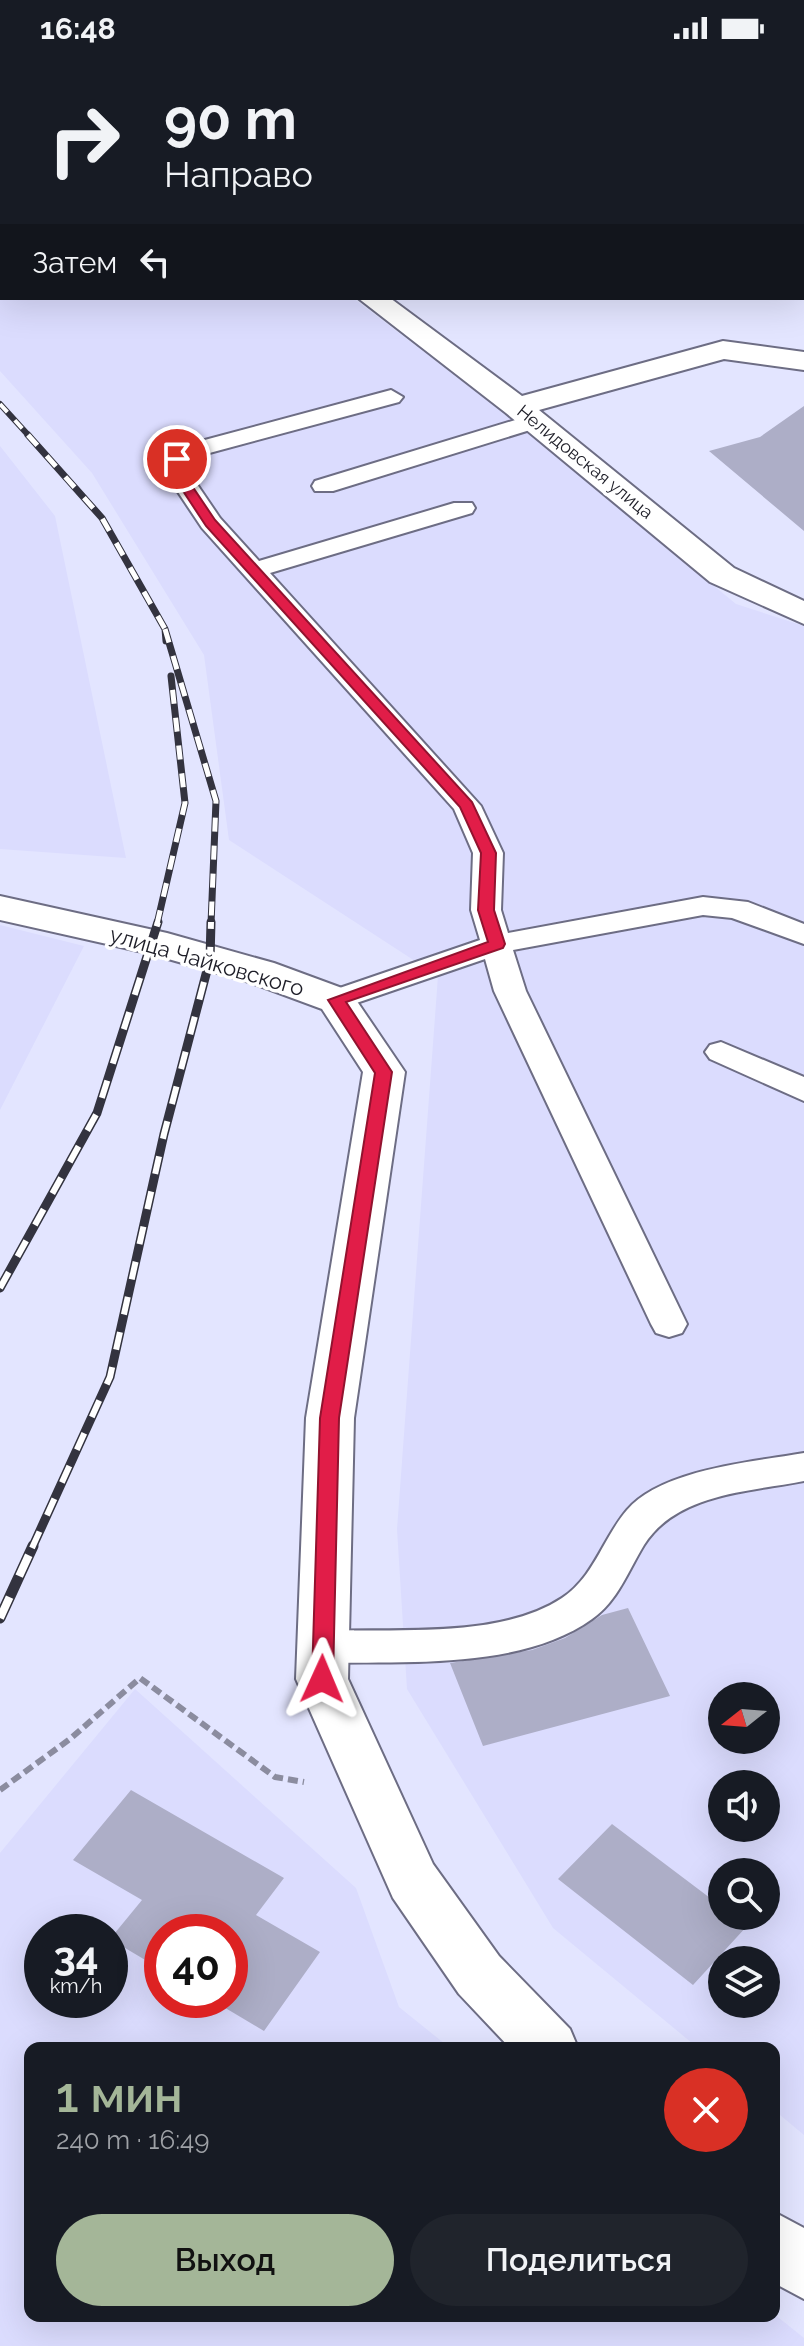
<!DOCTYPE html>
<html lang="ru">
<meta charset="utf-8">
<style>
:root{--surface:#171b24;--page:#20242c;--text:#f1f3f6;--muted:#9ea1a6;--accent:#a4b698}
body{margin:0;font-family:Raleway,sans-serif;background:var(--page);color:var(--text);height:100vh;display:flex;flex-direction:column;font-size:30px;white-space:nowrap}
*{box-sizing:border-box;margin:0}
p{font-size:26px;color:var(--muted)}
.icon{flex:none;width:44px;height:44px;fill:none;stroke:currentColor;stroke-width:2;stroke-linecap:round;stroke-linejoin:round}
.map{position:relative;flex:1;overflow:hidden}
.sheet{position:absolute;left:24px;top:1986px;width:756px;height:280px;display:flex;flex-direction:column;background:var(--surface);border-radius:16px;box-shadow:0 8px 32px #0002}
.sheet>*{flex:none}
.banner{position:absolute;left:0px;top:0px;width:804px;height:244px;box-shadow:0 8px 32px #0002;background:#171b24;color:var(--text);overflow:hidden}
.needle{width:52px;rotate:253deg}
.tools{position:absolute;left:708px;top:1626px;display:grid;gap:16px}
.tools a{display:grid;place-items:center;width:72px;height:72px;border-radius:50%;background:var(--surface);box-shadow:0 8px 32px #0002;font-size:40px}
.speed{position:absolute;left:24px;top:1858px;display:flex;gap:16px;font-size:40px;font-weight:700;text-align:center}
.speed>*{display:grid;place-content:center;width:104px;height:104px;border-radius:50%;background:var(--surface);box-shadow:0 8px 32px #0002;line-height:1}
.speed small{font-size:20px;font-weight:400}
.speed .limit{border:12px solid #d22;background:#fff;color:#111}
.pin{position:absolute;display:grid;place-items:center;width:68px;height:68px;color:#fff;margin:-34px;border:4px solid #fff;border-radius:50%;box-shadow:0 2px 8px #0007}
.me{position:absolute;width:88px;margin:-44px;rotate:1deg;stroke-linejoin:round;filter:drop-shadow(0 0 6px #0008)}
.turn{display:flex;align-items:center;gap:28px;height:168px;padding:0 32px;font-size:36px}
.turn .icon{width:104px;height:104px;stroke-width:2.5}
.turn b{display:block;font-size:56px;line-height:68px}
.then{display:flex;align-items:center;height:76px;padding:0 32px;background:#0003;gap:16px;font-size:30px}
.round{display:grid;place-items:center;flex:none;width:84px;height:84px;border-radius:42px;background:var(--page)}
.head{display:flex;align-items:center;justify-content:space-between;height:136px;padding:0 32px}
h1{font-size:48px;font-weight:600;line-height:60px;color:var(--accent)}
.cta{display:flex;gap:16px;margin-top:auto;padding:16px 32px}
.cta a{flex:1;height:92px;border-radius:48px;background:var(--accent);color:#111;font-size:32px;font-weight:600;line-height:92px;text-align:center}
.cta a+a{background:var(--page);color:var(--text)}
.status{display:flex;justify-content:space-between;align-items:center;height:56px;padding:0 40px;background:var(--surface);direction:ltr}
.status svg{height:22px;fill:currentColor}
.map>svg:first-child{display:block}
.built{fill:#dbdcfe;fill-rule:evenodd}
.building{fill:#adaec7}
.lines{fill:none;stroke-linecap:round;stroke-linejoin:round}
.lane-casing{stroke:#6d6d84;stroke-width:4}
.street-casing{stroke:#6d6d84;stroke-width:4}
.secondary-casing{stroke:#6d6d84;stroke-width:4}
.path{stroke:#8b8c9f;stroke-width:6;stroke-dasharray:10 5;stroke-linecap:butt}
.lane{fill:#fff;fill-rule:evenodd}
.street{fill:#fff;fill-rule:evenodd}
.secondary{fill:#fff;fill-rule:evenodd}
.rail-far3-casing{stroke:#33333f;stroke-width:6}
.rail-far2-casing{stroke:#33333f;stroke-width:7}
.rail-far1-casing{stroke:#33333f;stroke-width:9}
.rail-casing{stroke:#33333f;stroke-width:11}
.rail-far3{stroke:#fff;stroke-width:4;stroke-dasharray:11;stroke-linecap:butt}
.rail-far2{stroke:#fff;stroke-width:5;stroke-dasharray:14;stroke-linecap:butt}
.rail-far1{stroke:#fff;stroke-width:6;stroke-dasharray:18;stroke-linecap:butt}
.rail{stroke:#fff;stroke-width:8;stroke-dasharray:23;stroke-linecap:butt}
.route{fill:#e11d48;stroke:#92132f;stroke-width:2}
.labels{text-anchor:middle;stroke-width:7;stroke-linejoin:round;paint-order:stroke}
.far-street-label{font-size:18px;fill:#1d1d27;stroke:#fff}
.street-label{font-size:22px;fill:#1d1d27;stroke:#fff}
</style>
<div class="status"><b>16:48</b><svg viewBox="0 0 49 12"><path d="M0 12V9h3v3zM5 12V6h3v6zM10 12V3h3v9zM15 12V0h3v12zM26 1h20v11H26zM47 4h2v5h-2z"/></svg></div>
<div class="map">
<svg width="804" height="2290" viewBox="0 0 804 2290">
<rect width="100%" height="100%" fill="#e3e5ff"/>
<path class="built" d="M 0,0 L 162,0 L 2,2 L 2,242 L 353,242 L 499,353 L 736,548 L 804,570 L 804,2079 L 774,2054 L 774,1992 L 698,1992 L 553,1872 L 407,1633 L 397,1473 L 438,920 L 229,784 L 204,599 L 92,417 L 0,315 ZM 722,1640 L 766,1640 L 766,1684 L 722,1684 ZM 722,1728 L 766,1728 L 766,1772 L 722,1772 ZM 722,1816 L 766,1816 L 766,1860 L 722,1860 ZM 722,1904 L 766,1904 L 766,1948 L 722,1948 Z
M 0,390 L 55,460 L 126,802 L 0,793 Z
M 0,869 L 84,890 L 0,1054 Z
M 135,1633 L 356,1832 L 399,1951 L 450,1992 L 30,1992 L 30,2260 L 774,2258 L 804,2282 L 804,2290 L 0,2290 L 0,1797 ZM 42,1876 L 110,1876 L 110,1944 L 42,1944 ZM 162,1876 L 230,1876 L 230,1944 L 162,1944 Z"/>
<path class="building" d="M 804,350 L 804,475 L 709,395 L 760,381 Z
M 628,1552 L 670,1640 L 483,1690 L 450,1607 L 532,1594 L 565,1582 L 602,1559 Z
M 131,1734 L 284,1822 L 256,1859 L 320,1896 L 264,1975 L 212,1944 L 230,1944 L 230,1876 L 162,1876 L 162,1914 L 110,1883 L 142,1844 L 73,1804 Z
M 612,1768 L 722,1851 L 722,1860 L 734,1860 L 747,1870 L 693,1929 L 558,1823 Z"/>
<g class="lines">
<g class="lane-casing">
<path id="lane" d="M 391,334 L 403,341 L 399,346 L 202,399 L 188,407 L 186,412 L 220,462 L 259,505 L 454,447 L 472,447 L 475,452 L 472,457 L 270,517 L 481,750 L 503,797 L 501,854 L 508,877 L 703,841 L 748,846 L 804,868 L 804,888 L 732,862 L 703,859 L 513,894 L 526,935 L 687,1268 L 682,1277 L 669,1281 L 656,1277 L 651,1268 L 494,935 L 485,903 L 336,954 L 325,951 L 320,944 L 325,937 L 480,884 L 471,854 L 473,797 L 454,753 L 202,472 L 162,412 L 169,398 L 186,389 Z
M 535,358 L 547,365 L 543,370 L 333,435 L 315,435 L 312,430 L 315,425 Z
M 721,986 L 804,1021 L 804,1045 L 710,1003 L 705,996 L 710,989 Z
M 804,1397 L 804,1425 C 749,1436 677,1437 644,1489 C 628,1515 618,1545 592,1563 C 521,1614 406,1605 323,1607 L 309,1603 L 303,1591 L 309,1579 L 323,1575 C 395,1572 500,1583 562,1542 C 594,1521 603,1482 627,1454 C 662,1413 753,1406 804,1397 Z"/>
</g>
<g class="street-casing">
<path id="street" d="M 580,0 L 604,0 L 605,2 L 581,2 Z
M 802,162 L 804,162 L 804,179 L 802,179 Z
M 358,242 L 390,242 L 522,340 L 723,285 L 804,296 L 804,314 L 724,303 L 539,354 L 734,512 L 804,545 L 804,568 L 710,526 L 506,357 Z"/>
</g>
<g class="secondary-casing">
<path id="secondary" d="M 0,840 L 167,877 L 274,907 L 350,935 L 405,1016 L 354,1362 L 348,1623 L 433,1808 L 499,1900 L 570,1973 L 578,1992 L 510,1992 L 459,1938 L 393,1842 L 296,1623 L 306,1362 L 363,1016 L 322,953 L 246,925 L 147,897 L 0,864 Z
M 774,2156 L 804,2172 L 804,2243 L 774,2227 Z"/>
</g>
<path class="path" d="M 0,1734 L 70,1683 L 140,1622 L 275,1721 L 304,1726"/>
<use href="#lane" class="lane"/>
<use href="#street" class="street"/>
<use href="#secondary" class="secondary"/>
<g class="rail-far3-casing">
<path id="rail-far3" d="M 0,348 L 30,381"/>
</g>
<g class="rail-far2-casing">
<path id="rail-far2" d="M 28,379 L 102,462 L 165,573 L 166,585
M 165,573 L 216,745 L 211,868
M 157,868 L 185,747 L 171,620"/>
</g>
<g class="rail-far1-casing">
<path id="rail-far1" d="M 0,1232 L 97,1057 L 158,866
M 32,1492 L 110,1321 L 164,1078 L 210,903 L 211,866"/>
</g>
<g class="rail-casing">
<path id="rail" d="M 0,1562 L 33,1490"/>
</g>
<use href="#rail-far3" class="rail-far3"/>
<use href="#rail-far2" class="rail-far2"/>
<use href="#rail-far1" class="rail-far1"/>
<use href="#rail" class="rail"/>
</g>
<path class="route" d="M 172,400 L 183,403 L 180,412 L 215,464 L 472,746 L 496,797 L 494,854 L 505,888 L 503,892 L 346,946 L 392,1016 L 339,1362 L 333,1623 L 330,1630 L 315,1630 L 312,1623 L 320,1362 L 375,1017 L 328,944 L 488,886 L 478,854 L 481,797 L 460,751 L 206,470 L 168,412 Z"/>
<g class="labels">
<g class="far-street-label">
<text transform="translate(585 406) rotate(39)" y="6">Нелидовская улица</text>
</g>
<g class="street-label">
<text transform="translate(207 905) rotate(16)" y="8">улица Чайковского</text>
</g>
</g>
</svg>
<div class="tools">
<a><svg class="needle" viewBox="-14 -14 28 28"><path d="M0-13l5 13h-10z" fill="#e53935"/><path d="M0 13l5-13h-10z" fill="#9ea1a6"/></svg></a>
<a><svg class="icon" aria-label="sound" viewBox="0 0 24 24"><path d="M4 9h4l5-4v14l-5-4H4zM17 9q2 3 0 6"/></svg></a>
<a><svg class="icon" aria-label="search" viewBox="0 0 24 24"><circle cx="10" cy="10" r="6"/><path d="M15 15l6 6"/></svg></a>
<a><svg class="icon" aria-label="layers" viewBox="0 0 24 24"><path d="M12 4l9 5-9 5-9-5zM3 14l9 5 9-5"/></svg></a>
</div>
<div class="speed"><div>34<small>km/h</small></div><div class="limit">40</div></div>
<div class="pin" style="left:177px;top:403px;background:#d93025"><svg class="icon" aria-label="arrive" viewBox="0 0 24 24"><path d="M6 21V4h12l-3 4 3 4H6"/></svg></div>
<svg class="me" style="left:322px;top:1623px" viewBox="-20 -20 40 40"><path d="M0-17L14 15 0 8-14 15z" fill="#e11d48" stroke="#fff" stroke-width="4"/></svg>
<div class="banner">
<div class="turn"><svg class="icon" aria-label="right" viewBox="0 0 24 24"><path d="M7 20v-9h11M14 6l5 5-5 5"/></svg><div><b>90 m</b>Направо</div></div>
<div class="then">Затем<svg class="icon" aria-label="left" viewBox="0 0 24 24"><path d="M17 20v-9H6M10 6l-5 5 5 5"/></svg></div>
</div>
<section class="sheet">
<div class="head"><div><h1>1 мин</h1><p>240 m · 16:49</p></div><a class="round" style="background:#d93025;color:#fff"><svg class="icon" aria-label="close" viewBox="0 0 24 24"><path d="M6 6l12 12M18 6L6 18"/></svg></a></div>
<div class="cta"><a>Выход</a><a>Поделиться</a></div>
</section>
</div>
